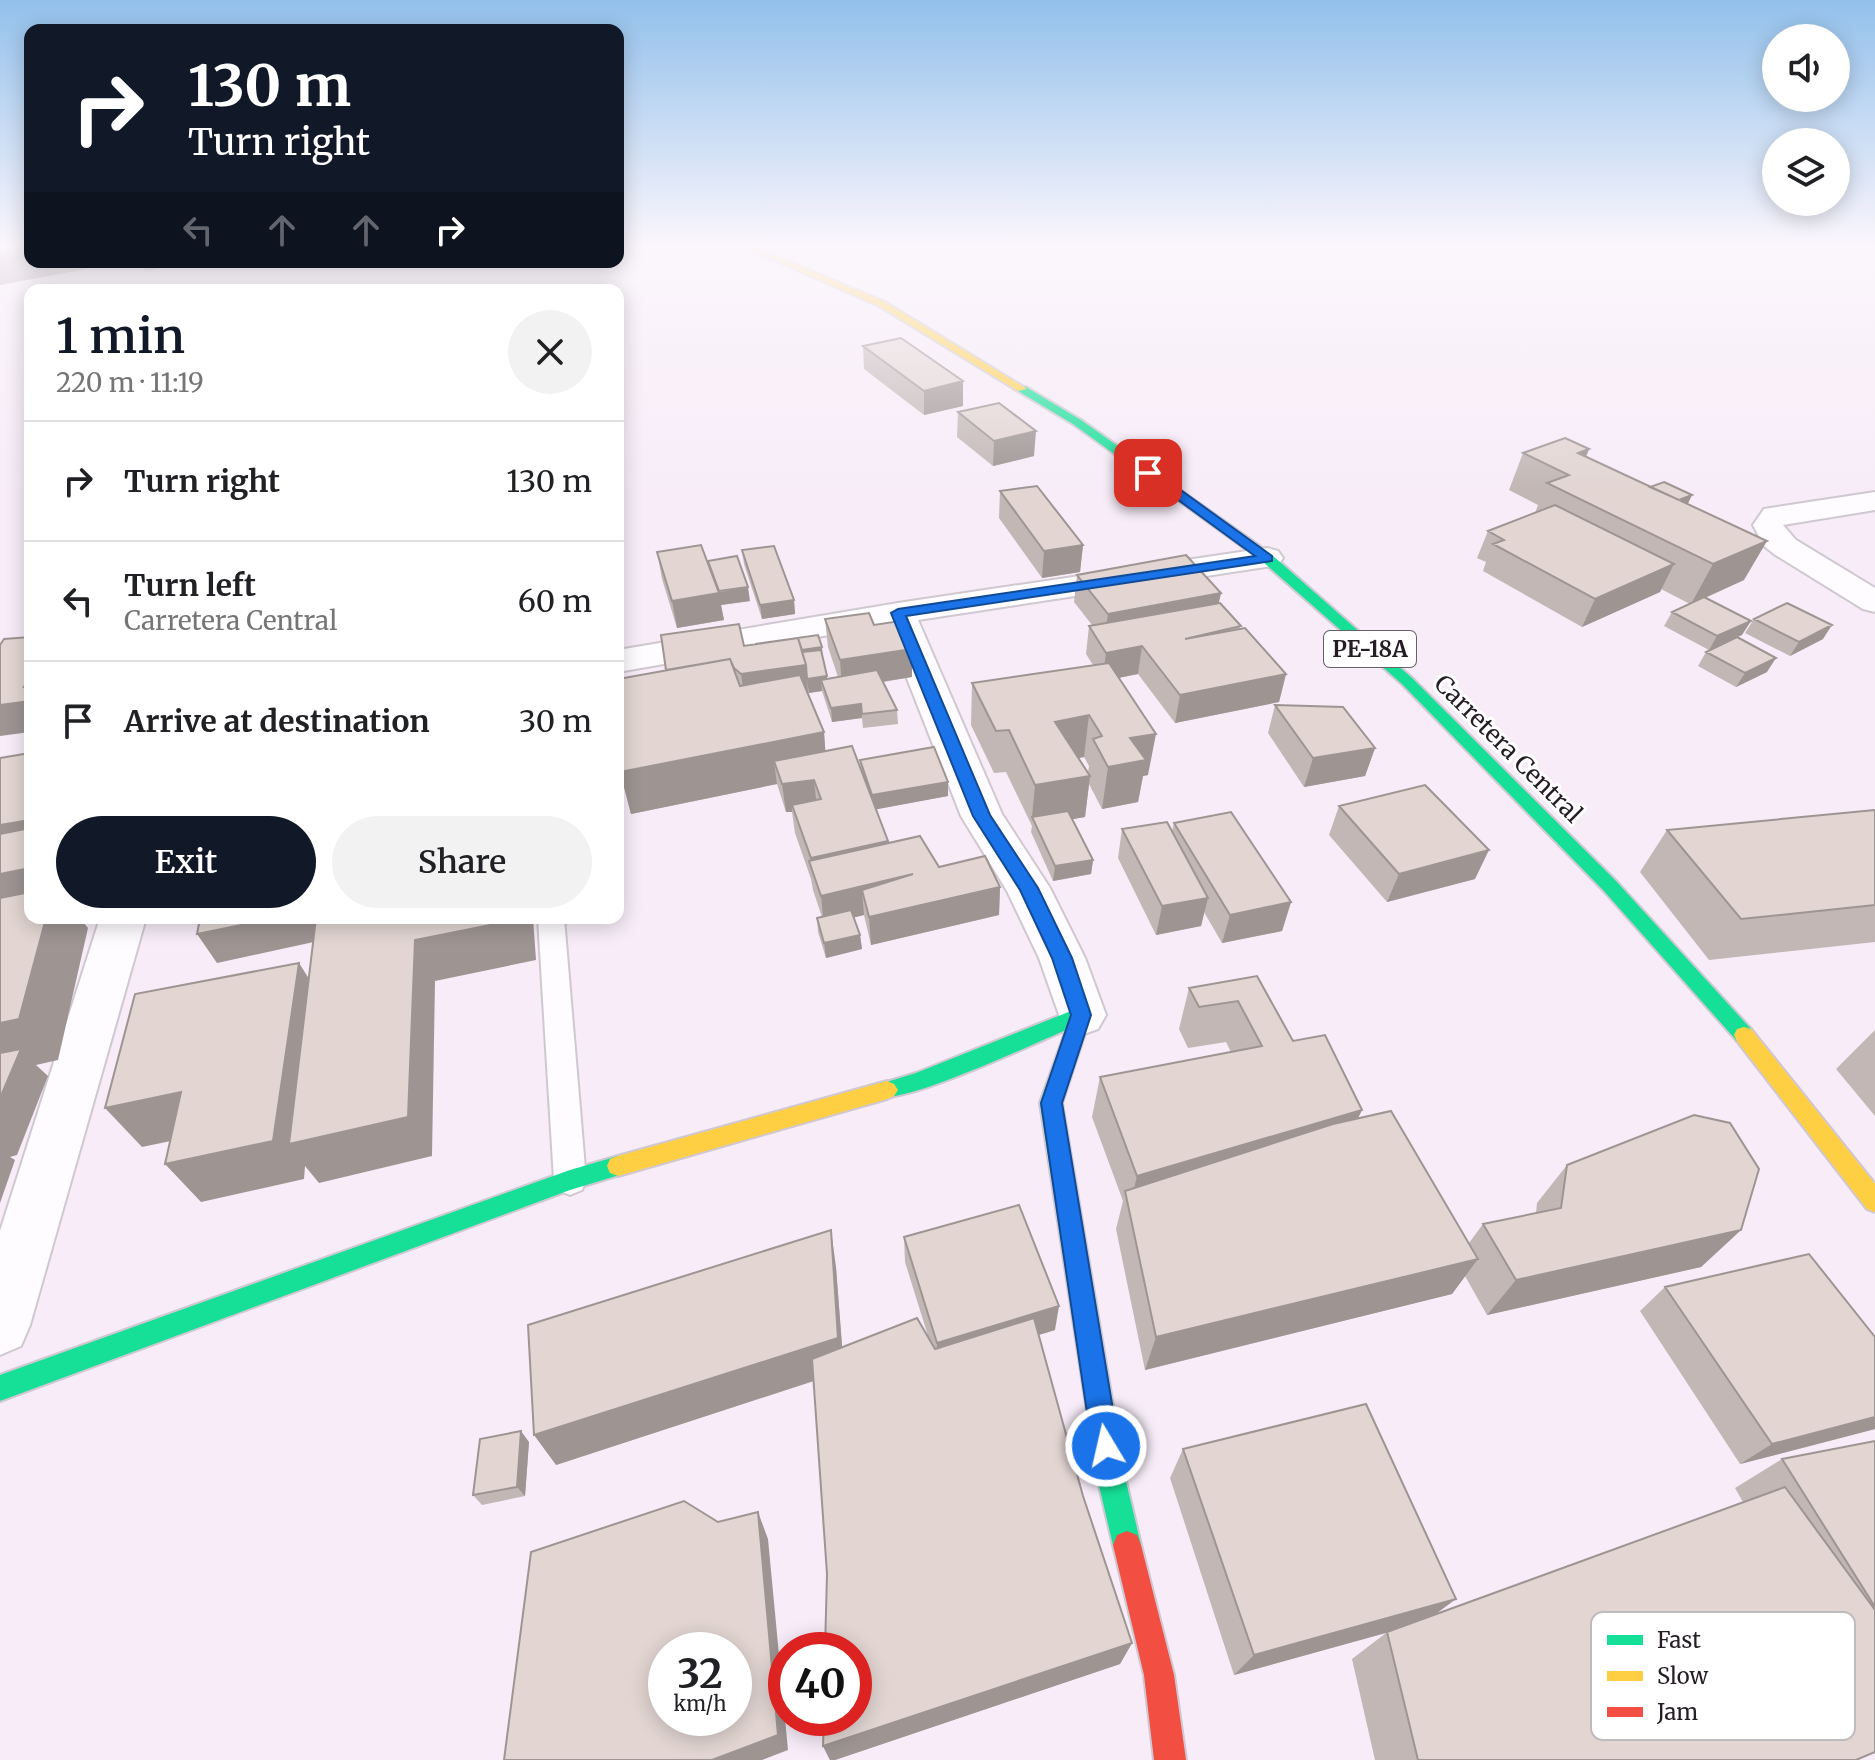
<!DOCTYPE html>
<meta charset="utf-8">
<style>
:root{--surface:#fff;--page:#f2f2f2;--text:#202124;--muted:#757577;--line:#e0e0e0;--accent:#111827}
body{margin:0;font-family:Merriweather,serif;background:var(--page);color:var(--text);height:100vh;display:flex;flex-direction:column;font-size:30px;white-space:nowrap}
*{box-sizing:border-box;margin:0}
p{font-size:26px;color:var(--muted)}
.icon{flex:none;width:44px;height:44px;fill:none;stroke:currentColor;stroke-width:2;stroke-linecap:round;stroke-linejoin:round}
.map{position:relative;flex:1;overflow:hidden}
.panel{position:absolute;left:24px;top:284px;width:600px;height:640px;display:flex;flex-direction:column;background:var(--surface);border-radius:16px;box-shadow:0 4px 20px #0003}
.panel>*{flex:none}
.top-card{position:absolute;left:24px;top:24px;width:600px;height:244px;border-radius:16px;box-shadow:0 4px 20px #0003;background:#111827;color:#fff;overflow:hidden}
.tools{position:absolute;left:1762px;top:24px;display:grid;gap:16px}
.tools a{display:grid;place-items:center;width:88px;height:88px;border-radius:50%;background:var(--surface);box-shadow:0 4px 20px #0003;font-size:40px}
.speed{position:absolute;left:648px;top:1632px;display:flex;gap:16px;font-size:40px;font-weight:700;text-align:center}
.speed>*{display:grid;place-content:center;width:104px;height:104px;border-radius:50%;background:var(--surface);box-shadow:0 4px 20px #0003;line-height:1}
.speed small{font-size:20px;font-weight:400}
.speed .limit{border:12px solid #d22;background:#fff;color:#111}
.pin{position:absolute;display:grid;place-items:center;width:68px;height:68px;color:#fff;margin:-34px;border-radius:16px;box-shadow:0 4px 12px #0006}
.me{position:absolute;width:88px;margin:-44px;rotate:351deg;stroke-linejoin:round;filter:drop-shadow(0 0 6px #0008)}
.turn{display:flex;align-items:center;gap:28px;height:168px;padding:0 32px;font-size:36px}
.turn .icon{width:104px;height:104px;stroke-width:2.5}
.turn b{display:block;font-size:56px;line-height:68px}
.lanes{display:flex;align-items:center;height:76px;padding:0 32px;background:#0003;justify-content:center;gap:40px;direction:ltr}
.lanes .off{opacity:.35}
.round{display:grid;place-items:center;flex:none;width:84px;height:84px;border-radius:42px;background:var(--page)}
.summary{display:flex;align-items:center;justify-content:space-between;height:136px;padding:0 32px}
h1{font-size:48px;font-weight:600;line-height:60px;color:var(--accent)}
.primary-button{display:flex;gap:16px;margin-top:auto;padding:16px 32px}
.primary-button a{flex:1;height:92px;border-radius:48px;background:var(--accent);color:#fff;font-size:32px;font-weight:600;line-height:92px;text-align:center}
.primary-button a+a{background:var(--page);color:var(--text)}
ul{padding:0;list-style:none}
li{display:flex;align-items:center;gap:24px;height:120px;padding:0 32px;border-top:2px solid var(--line)}
li div{flex:1}
li b{display:block;font-size:30px}
li em{font-style:normal}
.map>svg:first-child{display:block}
.lines{fill:none;stroke-linecap:round;stroke-linejoin:round}
.lane-casing{stroke:#d0c8d1;stroke-width:4}
.street-casing{stroke:#d0c8d1;stroke-width:4}
.fast-casing{stroke:#d0c8d1;stroke-width:4}
.slow-casing{stroke:#d0c8d1;stroke-width:4}
.jam-casing{stroke:#d0c8d1;stroke-width:4}
.lane{fill:#fefcfe;fill-rule:evenodd}
.street{fill:#fefcfe;fill-rule:evenodd}
.fast{fill:#16e098;fill-rule:evenodd}
.slow{fill:#ffcf43;fill-rule:evenodd}
.jam{fill:#f24e42;fill-rule:evenodd}
.wall{fill:#c2b7b5;fill-rule:evenodd}
.shaded-wall{fill:#9e9593}
.building{fill:#e2d5d2;stroke:#9e9593;stroke-width:2;fill-rule:evenodd}
.route{fill:#1a73e8;stroke:#114b97;stroke-width:2}
.labels{text-anchor:middle;stroke-width:6;stroke-linejoin:round;paint-order:stroke}
.shield{fill:#fff;stroke:#666166;stroke-width:2}
.shield-label{font-size:22px;font-weight:bold;fill:#241d24}
.street-label{font-size:24px;fill:#241d24;stroke:#fff}
.key{fill:#fff;stroke:#bdbbbd;stroke-width:2}
.key-label{font-size:22px;fill:#241d24}
</style>
<div class="map">
<svg width="1875" height="1760" viewBox="0 0 1875 1760">
<rect width="100%" height="100%" fill="#f7ecf8"/>
<g class="lines">
<g class="lane-casing">
<path id="lane" d="M 538,918 L 564,918 L 586,1180 L 582,1190 L 570,1195 L 558,1190 L 554,1180 Z"/>
</g>
<g class="street-casing">
<path id="street" d="M 1875,492 L 1875,510 L 1783,525 L 1796,540 L 1875,588 L 1875,612 L 1863,609 L 1774,554 L 1764,546 L 1753,525 L 1764,509 Z
M 1267,548 L 1278,551 L 1283,558 L 1278,565 L 918,620 L 1002,814 L 1050,888 L 1085,958 L 1106,1015 L 1098,1029 L 1081,1035 L 1064,1029 L 1039,958 L 1007,891 L 961,816 L 886,625 L 618,672 L 618,650 L 898,603 Z
M 100,918 L 146,918 L 30,1325 L 21,1346 L 0,1355 L 0,1231 Z"/>
</g>
<g class="fast-casing">
<path id="fast" d="M 1018,387 L 1026,387 L 1081,420 L 1272,555 L 1412,678 L 1616,881 L 1751,1029 L 1754,1035 L 1751,1041 L 1744,1043 L 1737,1041 L 1604,891 L 1402,684 L 1262,561 L 1073,424 L 1018,391 Z
M 1081,1007 L 1088,1009 L 1091,1015 L 1062,1103 L 1125,1477 L 1141,1545 L 1137,1555 L 1127,1559 L 1117,1555 L 1113,1545 L 1097,1477 L 1040,1103 L 1066,1030 C 1035,1043 903,1105 880,1096 L 876,1090 L 880,1084 L 916,1073 Z
M 618,1156 L 626,1159 L 629,1166 L 626,1173 L 570,1190 L 0,1401 L 0,1375 L 570,1170 Z"/>
</g>
<g class="slow-casing">
<path id="slow" d="M 740,245 L 750,245 L 885,302 L 1027,389 L 1018,391 L 879,306 Z
M 1744,1027 L 1751,1029 L 1875,1184 L 1875,1212 L 1867,1209 L 1737,1041 L 1734,1035 L 1737,1029 Z
M 887,1081 L 894,1084 L 898,1090 L 894,1096 L 887,1099 L 618,1176 L 610,1173 L 607,1166 L 610,1159 L 618,1156 Z"/>
</g>
<g class="jam-casing">
<path id="jam" d="M 1127,1531 L 1137,1535 L 1141,1545 L 1174,1675 L 1186,1760 L 1154,1760 L 1144,1675 L 1113,1545 L 1117,1535 Z"/>
</g>
<use href="#lane" class="lane"/>
<use href="#street" class="street"/>
<use href="#fast" class="fast"/>
<use href="#slow" class="slow"/>
<use href="#jam" class="jam"/>
</g>
<path class="wall" d="M 863,346 L 963,406 L 924,415 L 864,369 Z
M 958,412 L 1034,456 L 993,466 L 957,437 Z
M 1589,449 L 1586,457 L 1687,504 L 1744,580 L 1705,598 L 1742,635 L 1737,637 L 1767,672 L 1736,687 L 1698,666 L 1706,652 L 1709,650 L 1664,626 L 1672,612 L 1690,604 L 1661,589 L 1660,592 L 1582,627 L 1483,571 L 1486,562 L 1477,558 L 1488,531 L 1535,513 L 1538,505 L 1509,490 L 1523,453 Z
M 1000,491 L 1083,545 L 1080,572 L 1042,578 L 999,518 Z
M 742,550 L 794,600 L 795,614 L 762,619 L 744,564 Z
M 657,552 L 709,564 L 750,601 L 721,605 L 724,620 L 677,628 L 662,579 Z
M 1077,575 L 1221,593 L 1218,604 L 1241,629 L 1286,674 L 1279,702 L 1175,723 L 1138,674 L 1119,678 L 1148,775 L 1143,776 L 1138,802 L 1102,809 L 1089,784 L 1085,817 L 1072,819 L 1093,860 L 1091,874 L 1053,881 L 1031,832 L 1032,826 L 1006,772 L 994,773 L 971,725 L 972,683 L 1093,665 L 1086,654 L 1089,626 L 1092,625 L 1074,602 ZM 1084,757 L 1089,766 L 1088,773 L 1079,758 Z
M 825,619 L 874,625 L 912,677 L 883,682 L 897,710 L 898,724 L 863,728 L 862,718 L 832,722 L 822,691 L 808,693 L 824,732 L 825,751 L 861,770 L 860,760 L 948,796 L 876,809 L 888,843 L 939,867 L 1000,887 L 999,915 L 871,945 L 864,915 L 854,917 L 860,935 L 862,949 L 826,958 L 818,932 L 817,918 L 822,917 L 813,890 L 811,879 L 795,833 L 792,812 L 786,812 L 777,784 L 631,814 L 619,767 L 618,768 L 618,679 L 666,670 L 744,646 L 823,660 L 827,679 L 838,677 L 828,647 Z
M 1754,619 L 1823,639 L 1790,656 L 1745,633 Z
M 1275,705 L 1375,748 L 1365,776 L 1304,787 L 1268,733 Z
M 1339,806 L 1475,879 L 1387,902 L 1329,835 Z
M 1875,810 L 1875,942 L 1709,960 L 1640,872 L 1667,830 Z
M 1174,823 L 1291,902 L 1282,931 L 1222,943 L 1204,912 L 1201,926 L 1156,935 L 1118,858 L 1122,829 L 1172,831 Z
M 1257,976 L 1293,1041 L 1362,1110 L 1358,1118 L 1469,1243 L 1483,1224 L 1536,1213 L 1537,1203 L 1567,1165 L 1741,1230 L 1701,1267 L 1487,1315 L 1465,1276 L 1452,1294 L 1145,1370 L 1116,1229 L 1123,1201 L 1092,1117 L 1100,1077 L 1231,1052 L 1226,1042 L 1188,1048 L 1179,1029 L 1189,988 Z
M 1875,1030 L 1875,1116 L 1836,1069 Z
M 904,1237 L 1055,1330 L 1038,1335 L 1083,1496 L 1132,1643 L 1120,1664 L 835,1760 L 830,1760 L 823,1746 L 827,1574 L 814,1381 L 556,1465 L 836,1267 L 842,1347 L 928,1336 L 905,1262 Z
M 1665,1287 L 1875,1429 L 1740,1464 L 1640,1311 Z
M 1875,1441 L 1875,1752 L 1856,1760 L 1375,1760 L 1352,1659 L 1386,1633 L 1234,1675 L 1170,1478 L 1183,1449 L 1436,1614 L 1743,1502 L 1735,1488 L 1782,1459 Z
M 529,1442 L 525,1496 L 482,1505 L 473,1495 Z"/>
<path class="shaded-wall" d="M 30,246 L 30,262 L 124,262 L 0,285 L 0,251 Z
M 141,262 L 174,262 L 176,266 L 145,271 Z
M 963,381 L 963,406 L 924,415 L 924,391 Z
M 1036,431 L 1034,456 L 993,466 L 994,441 Z
M 1589,449 L 1573,487 L 1578,453 Z
M 1692,495 L 1686,508 L 1658,509 Z
M 1767,541 L 1744,580 L 1691,604 L 1713,564 Z
M 1083,545 L 1080,572 L 1042,578 L 1044,551 Z
M 1674,564 L 1660,592 L 1582,627 L 1595,599 Z
M 748,587 L 750,601 L 721,605 L 724,620 L 677,628 L 672,601 Z
M 1221,593 L 1215,620 L 1104,642 L 1108,614 Z
M 794,600 L 795,614 L 762,619 L 760,605 Z
M 1751,621 L 1742,635 L 1709,650 L 1717,636 Z
M 1832,625 L 1823,639 L 1790,656 L 1799,642 Z
M 1142,646 L 1138,674 L 1102,681 L 1106,653 Z
M 822,647 L 823,661 L 758,657 Z
M 912,649 L 912,677 L 842,688 L 840,660 Z
M 1776,658 L 1767,672 L 1736,687 L 1745,673 Z
M 806,665 L 808,693 L 745,702 L 741,674 Z
M 1286,674 L 1279,702 L 1175,723 L 1180,695 Z
M 827,676 L 828,691 L 821,680 L 822,691 L 809,693 L 807,679 Z
M 30,701 L 30,732 L 0,736 L 0,705 Z
M 861,704 L 862,718 L 832,722 L 831,708 Z
M 1089,715 L 1084,757 L 1052,763 L 1055,722 Z
M 824,732 L 827,773 L 774,761 L 777,784 L 631,814 L 620,772 Z
M 1156,734 L 1148,775 L 1143,776 L 1138,802 L 1102,809 L 1108,767 L 1130,738 Z
M 1375,748 L 1365,776 L 1304,787 L 1313,758 Z
M 1090,776 L 1085,817 L 1036,826 L 1032,817 L 1035,785 Z
M 814,780 L 817,808 L 792,805 L 792,812 L 786,812 L 782,784 Z
M 948,782 L 948,796 L 873,810 L 872,795 Z
M 30,820 L 30,853 L 0,858 L 0,825 Z
M 888,841 L 890,870 L 812,870 L 811,858 Z
M 1489,850 L 1475,879 L 1387,902 L 1399,874 Z
M 1093,860 L 1091,874 L 1053,881 L 1055,866 Z
M 30,868 L 30,902 L 0,908 L 0,874 Z
M 913,874 L 862,890 L 864,915 L 824,925 L 821,896 Z
M 1000,887 L 999,915 L 871,945 L 869,917 Z
M 1208,898 L 1201,926 L 1156,935 L 1162,906 Z
M 1291,902 L 1282,931 L 1222,943 L 1230,915 Z
M 46,918 L 80,918 L 88,928 L 58,1060 L 36,1065 L 48,1076 L 17,1155 L 10,1157 L 15,1160 L 0,1203 L 0,1023 Z
M 276,918 L 333,918 L 332,938 L 217,963 L 197,934 Z
M 520,918 L 533,918 L 536,960 L 435,981 L 432,1156 L 319,1183 L 305,1166 L 304,1179 L 201,1202 L 165,1164 L 299,963 L 325,1004 L 415,940 Z
M 860,935 L 862,949 L 826,958 L 824,943 Z
M 181,1092 L 214,1132 L 142,1147 L 105,1108 Z
M 1362,1110 L 1343,1149 L 1129,1209 L 1137,1176 Z
M 831,1230 L 836,1267 L 844,1371 L 556,1465 L 534,1435 Z
M 1741,1230 L 1701,1267 L 1487,1315 L 1516,1280 Z
M 1478,1259 L 1452,1294 L 1145,1370 L 1156,1337 Z
M 1059,1306 L 1055,1330 L 937,1366 L 937,1343 Z
M 1875,1417 L 1875,1429 L 1740,1464 L 1772,1444 Z
M 521,1431 L 529,1442 L 525,1496 L 517,1487 Z
M 758,1512 L 768,1539 L 788,1750 L 762,1760 L 712,1760 Z
M 1456,1599 L 1425,1622 L 1234,1675 L 1254,1655 Z
M 1132,1643 L 1120,1664 L 835,1760 L 830,1760 L 823,1746 Z"/>
<path class="building" d="M 0,245 L 30,245 L 30,246 L 0,251 Z
M 901,338 L 963,381 L 924,391 L 863,346 Z
M 999,403 L 1036,431 L 994,441 L 958,412 Z
M 1565,438 L 1589,449 L 1578,453 L 1767,541 L 1713,564 L 1547,483 L 1569,475 L 1523,453 Z
M 1664,482 L 1692,495 L 1679,500 L 1650,487 Z
M 1037,486 L 1083,545 L 1044,551 L 1000,491 Z
M 1555,505 L 1674,564 L 1595,599 L 1493,544 L 1504,540 L 1488,531 Z
M 701,545 L 719,593 L 672,601 L 657,552 Z
M 774,546 L 794,600 L 760,605 L 742,550 Z
M 1186,555 L 1221,593 L 1108,614 L 1077,575 Z
M 737,556 L 748,587 L 719,591 L 708,561 Z
M 1704,597 L 1751,621 L 1717,636 L 1672,612 Z
M 1220,603 L 1241,626 L 1185,639 L 1245,628 L 1286,674 L 1180,695 L 1142,646 L 1106,653 L 1089,626 Z
M 1787,603 L 1832,625 L 1799,642 L 1754,619 Z
M 869,613 L 874,625 L 900,621 L 912,649 L 840,660 L 825,619 Z
M 739,624 L 744,646 L 798,638 L 806,665 L 741,674 L 734,668 L 730,659 L 666,670 L 661,635 Z
M 818,635 L 822,647 L 802,650 L 798,638 L 755,644 Z
M 30,637 L 30,677 L 24,687 L 30,695 L 30,701 L 0,705 L 0,645 L 4,639 Z
M 1737,637 L 1776,658 L 1745,673 L 1706,652 Z
M 821,650 L 827,676 L 807,679 L 806,665 L 802,652 Z
M 730,659 L 740,686 L 800,675 L 824,732 L 620,772 L 618,762 L 618,679 Z
M 1109,663 L 1156,734 L 1130,738 L 1146,760 L 1108,767 L 1093,739 L 1102,736 L 1089,715 L 1055,722 L 1090,776 L 1035,785 L 1009,730 L 996,731 L 972,683 Z
M 877,670 L 897,710 L 862,714 L 861,704 L 831,708 L 821,680 Z
M 30,677 L 30,687 L 24,687 Z
M 1275,705 L 1343,707 L 1375,748 L 1313,758 Z
M 852,746 L 888,841 L 811,858 L 792,805 L 821,799 L 814,780 L 782,784 L 774,761 Z
M 934,747 L 948,782 L 872,795 L 860,760 Z
M 30,753 L 30,820 L 0,825 L 0,758 Z
M 1425,785 L 1489,850 L 1399,874 L 1339,806 Z
M 1875,810 L 1875,905 L 1741,919 L 1667,830 Z
M 1068,811 L 1093,860 L 1055,866 L 1032,817 Z
M 1231,812 L 1291,902 L 1230,915 L 1174,823 Z
M 1167,822 L 1208,898 L 1162,906 L 1122,829 Z
M 30,828 L 30,868 L 0,874 L 0,834 Z
M 920,836 L 939,867 L 985,856 L 1000,887 L 869,917 L 862,890 L 913,874 L 821,896 L 809,861 Z
M 30,892 L 30,918 L 46,918 L 19,1019 L 0,1023 L 0,898 Z
M 851,910 L 860,935 L 824,943 L 817,918 Z
M 200,918 L 276,918 L 197,934 Z
M 316,918 L 520,919 L 415,940 L 408,1117 L 289,1144 Z
M 299,963 L 273,1141 L 165,1164 L 181,1092 L 105,1108 L 135,994 Z
M 1257,976 L 1293,1041 L 1325,1035 L 1362,1110 L 1137,1176 L 1100,1077 L 1262,1046 L 1238,1001 L 1199,1007 L 1189,988 Z
M 21,1049 L 0,1098 L 0,1053 Z
M 1391,1111 L 1478,1259 L 1156,1337 L 1125,1191 L 1333,1124 Z
M 1694,1115 L 1730,1123 L 1759,1169 L 1741,1230 L 1516,1280 L 1483,1224 L 1561,1208 L 1567,1165 Z
M 1019,1205 L 1059,1306 L 937,1343 L 904,1237 Z
M 831,1230 L 838,1338 L 534,1435 L 528,1325 Z
M 1809,1254 L 1875,1337 L 1875,1417 L 1772,1444 L 1665,1287 Z
M 917,1318 L 935,1349 L 1034,1318 L 1083,1496 L 1132,1643 L 823,1746 L 824,1718 L 854,1718 L 854,1650 L 825,1650 L 827,1574 L 812,1359 Z
M 1366,1404 L 1456,1599 L 1254,1655 L 1183,1449 Z
M 521,1431 L 517,1487 L 473,1495 L 480,1439 Z
M 1875,1441 L 1875,1607 L 1782,1459 Z
M 1785,1487 L 1875,1610 L 1875,1752 L 1856,1760 L 1418,1760 L 1387,1632 Z
M 684,1501 L 718,1522 L 758,1512 L 778,1735 L 712,1760 L 504,1760 L 531,1552 ZM 666,1650 L 734,1650 L 734,1718 L 666,1718 Z"/>
<linearGradient id="sky" x2="0" y2="1"><stop stop-color="#92c0eb"/><stop offset="0.5" stop-color="#fbf6fc"/><stop offset="1" stop-color="#fbf6fc" stop-opacity="0"/></linearGradient>
<rect width="1875" height="491" fill="url(#sky)"/>
<path class="route" d="M 1144,470 L 1153,470 L 1272,556 L 1272,561 L 906,616 L 990,815 L 1038,888 L 1072,958 L 1091,1015 L 1062,1103 L 1119,1446 L 1115,1455 L 1106,1459 L 1096,1455 L 1092,1446 L 1041,1103 L 1071,1015 L 1052,958 L 1020,890 L 973,816 L 891,613 L 898,609 L 1255,556 L 1144,475 Z"/>
<g class="labels">
<rect class="shield" x="1324" y="631" width="92" height="36" rx="6"/>
<g class="shield-label">
<text x="1370" y="657">PE-18A</text>
</g>
<g class="street-label">
<text transform="translate(1508 749) rotate(45)" y="8">Carretera Central</text>
</g>
</g>
<rect x="1591" y="1612" width="264" height="128" rx="12" class="key"/>
<rect x="1607" y="1635" width="36" height="10" fill="#16e098"/>
<rect x="1607" y="1671" width="36" height="10" fill="#ffcf43"/>
<rect x="1607" y="1707" width="36" height="10" fill="#f24e42"/>
<g class="key-label">
<text x="1657" y="1648">Fast</text>
<text x="1657" y="1684">Slow</text>
<text x="1657" y="1720">Jam</text>
</g>
</svg>
<div class="tools">
<a><svg class="icon" aria-label="sound" viewBox="0 0 24 24"><path d="M4 9h4l5-4v14l-5-4H4zM17 9q2 3 0 6"/></svg></a>
<a><svg class="icon" aria-label="layers" viewBox="0 0 24 24"><path d="M12 4l9 5-9 5-9-5zM3 14l9 5 9-5"/></svg></a>
</div>
<div class="speed"><div>32<small>km/h</small></div><div class="limit">40</div></div>
<div class="pin" style="left:1148px;top:473px;background:#d93025"><svg class="icon" aria-label="arrive" viewBox="0 0 24 24"><path d="M6 21V4h12l-3 4 3 4H6"/></svg></div>
<svg class="me" style="left:1106px;top:1446px" viewBox="-20 -20 40 40"><circle r="17" fill="#1a73e8" stroke="#fff" stroke-width="3"/><path d="M0-11L8 9 0 5-8 9z" fill="#fff"/></svg>
<div class="top-card">
<div class="turn"><svg class="icon" aria-label="right" viewBox="0 0 24 24"><path d="M7 20v-9h11M14 6l5 5-5 5"/></svg><div><b>130 m</b>Turn right</div></div>
<div class="lanes"><svg class="icon off" aria-label="left" viewBox="0 0 24 24"><path d="M17 20v-9H6M10 6l-5 5 5 5"/></svg><svg class="icon off" aria-label="ahead" viewBox="0 0 24 24"><path d="M12 20V5M6 11l6-6 6 6"/></svg><svg class="icon off" aria-label="ahead" viewBox="0 0 24 24"><path d="M12 20V5M6 11l6-6 6 6"/></svg><svg class="icon" aria-label="right" viewBox="0 0 24 24"><path d="M7 20v-9h11M14 6l5 5-5 5"/></svg></div>
</div>
<section class="panel">
<div class="summary"><div><h1>1 min</h1><p>220 m · 11:19</p></div><a class="round"><svg class="icon" aria-label="close" viewBox="0 0 24 24"><path d="M6 6l12 12M18 6L6 18"/></svg></a></div>
<ul>
<li><svg class="icon" aria-label="right" viewBox="0 0 24 24"><path d="M7 20v-9h11M14 6l5 5-5 5"/></svg><div><b>Turn right</b></div><em>130 m</em></li>
<li><svg class="icon" aria-label="left" viewBox="0 0 24 24"><path d="M17 20v-9H6M10 6l-5 5 5 5"/></svg><div><b>Turn left</b><p>Carretera Central</p></div><em>60 m</em></li>
<li><svg class="icon" aria-label="arrive" viewBox="0 0 24 24"><path d="M6 21V4h12l-3 4 3 4H6"/></svg><div><b>Arrive at destination</b></div><em>30 m</em></li>
</ul>
<div class="primary-button"><a>Exit</a><a>Share</a></div>
</section>
</div>
